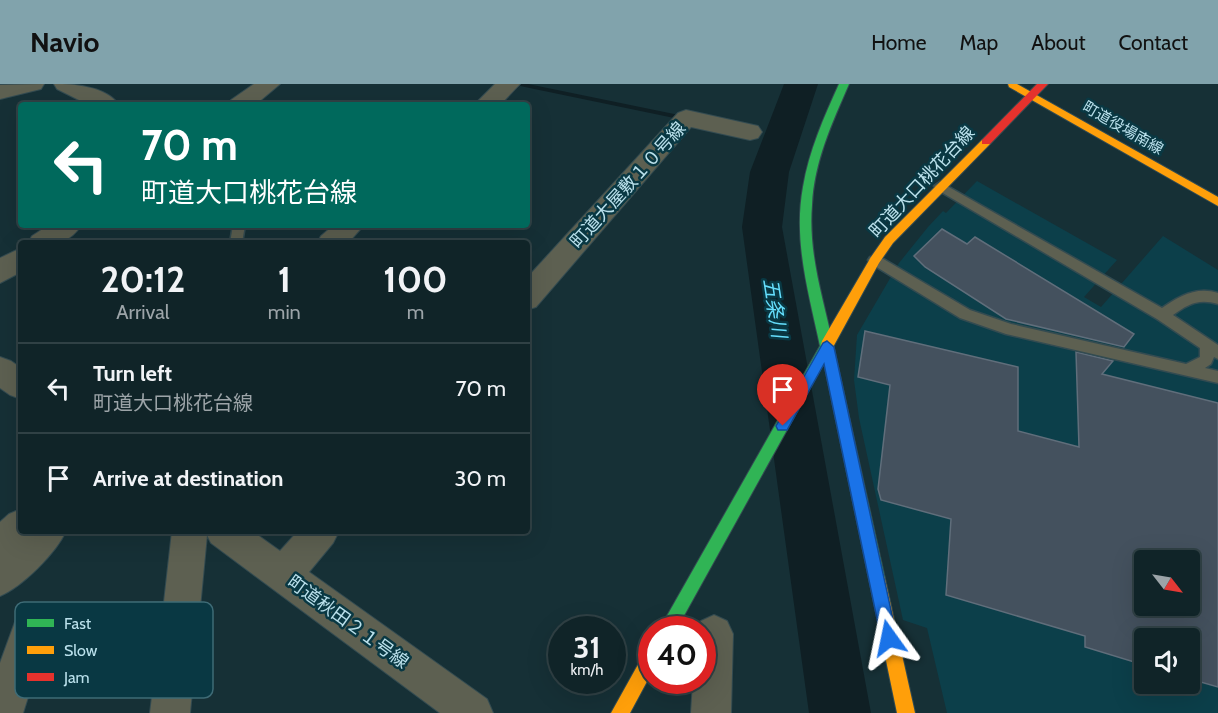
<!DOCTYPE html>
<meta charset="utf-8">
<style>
:root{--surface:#102428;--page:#1e3034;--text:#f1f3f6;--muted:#9ca4a8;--line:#304145;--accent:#81a3ac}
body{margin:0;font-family:Cabin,"Noto Sans JP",sans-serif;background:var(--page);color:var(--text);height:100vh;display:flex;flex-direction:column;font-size:22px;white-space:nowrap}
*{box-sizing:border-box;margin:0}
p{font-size:20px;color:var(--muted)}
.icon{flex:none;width:33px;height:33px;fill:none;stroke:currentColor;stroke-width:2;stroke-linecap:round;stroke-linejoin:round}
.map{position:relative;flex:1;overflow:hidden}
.drawer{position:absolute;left:18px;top:156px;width:512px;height:294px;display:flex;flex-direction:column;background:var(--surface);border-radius:6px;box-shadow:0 6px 24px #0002,0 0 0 2px var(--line)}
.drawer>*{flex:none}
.hud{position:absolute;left:18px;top:18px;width:512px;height:126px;border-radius:6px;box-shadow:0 6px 24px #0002,0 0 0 2px var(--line);background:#00695c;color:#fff;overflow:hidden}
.needle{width:39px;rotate:121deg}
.controls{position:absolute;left:1134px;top:466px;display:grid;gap:12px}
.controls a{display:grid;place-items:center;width:66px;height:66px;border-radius:6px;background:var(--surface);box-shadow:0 6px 24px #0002,0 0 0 2px var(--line);font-size:30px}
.speed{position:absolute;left:548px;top:532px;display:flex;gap:12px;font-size:30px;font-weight:700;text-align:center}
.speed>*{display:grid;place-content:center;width:78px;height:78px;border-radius:50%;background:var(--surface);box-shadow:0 6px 24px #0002,0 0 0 2px var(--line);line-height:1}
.speed small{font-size:15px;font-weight:400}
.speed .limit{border:9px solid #d22;background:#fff;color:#111}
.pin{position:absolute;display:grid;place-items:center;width:51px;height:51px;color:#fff;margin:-62px -26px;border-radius:50% 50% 50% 0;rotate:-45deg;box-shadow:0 0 6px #0007}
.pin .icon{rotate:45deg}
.me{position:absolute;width:66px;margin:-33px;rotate:348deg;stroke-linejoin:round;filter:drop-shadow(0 0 4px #0008)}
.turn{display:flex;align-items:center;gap:21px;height:126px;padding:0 24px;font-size:27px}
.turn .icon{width:78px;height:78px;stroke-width:2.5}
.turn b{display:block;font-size:42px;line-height:51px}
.eta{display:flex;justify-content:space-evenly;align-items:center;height:102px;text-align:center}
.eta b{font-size:36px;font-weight:700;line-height:42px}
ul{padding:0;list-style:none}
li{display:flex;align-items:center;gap:18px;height:90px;padding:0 24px;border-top:2px solid var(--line)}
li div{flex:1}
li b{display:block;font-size:22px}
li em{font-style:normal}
header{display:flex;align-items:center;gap:36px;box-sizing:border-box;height:84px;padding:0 30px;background:var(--accent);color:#111}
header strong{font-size:28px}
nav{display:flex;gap:33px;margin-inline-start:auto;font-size:21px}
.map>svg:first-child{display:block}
.built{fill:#0c3f4a;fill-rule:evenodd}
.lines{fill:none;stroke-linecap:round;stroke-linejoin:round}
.stream{fill:#0f1f24;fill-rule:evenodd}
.river{fill:#0f1f24;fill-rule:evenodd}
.building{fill:#44515e;stroke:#606e7b;stroke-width:1.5;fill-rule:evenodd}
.lane-casing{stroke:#334b51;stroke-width:3}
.street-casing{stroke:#334b51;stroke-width:2}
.fast-casing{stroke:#334b51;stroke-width:2}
.slow-casing{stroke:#334b51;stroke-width:2}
.jam-casing{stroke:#334b51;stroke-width:2}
.lane{fill:#5d6051;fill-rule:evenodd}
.street{fill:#5d6051;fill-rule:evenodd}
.fast{fill:#30b455;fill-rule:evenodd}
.slow{fill:#ff9f0a;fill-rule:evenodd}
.jam{fill:#e5322d;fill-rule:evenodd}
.route{fill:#1a73e8;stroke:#114b97;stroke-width:1.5}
.labels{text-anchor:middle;stroke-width:5;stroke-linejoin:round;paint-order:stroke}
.far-street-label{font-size:15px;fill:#bbe1ec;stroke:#093843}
.street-label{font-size:18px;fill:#bbe1ec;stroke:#093843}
.water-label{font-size:20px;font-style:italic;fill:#65defc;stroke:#093843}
.key{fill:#093843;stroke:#3e6b76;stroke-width:1.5}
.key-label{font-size:16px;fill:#bbe1ec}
</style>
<header>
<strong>Navio</strong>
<nav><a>Home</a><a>Map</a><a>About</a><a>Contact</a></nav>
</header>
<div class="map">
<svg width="1218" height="629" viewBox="0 0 1218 629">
<rect width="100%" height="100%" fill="#163036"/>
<path class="built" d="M 977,97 L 1117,176 L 1084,213 L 1101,223 L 1163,152 L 1218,186 L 1218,629 L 947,629 L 927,544 L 903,536 L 859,334 L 854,296 L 857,251 L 899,179 L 928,143 L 943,127 L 946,129 ZM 1144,477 L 1190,477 L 1190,522 L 1144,522 ZM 1144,555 L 1190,555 L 1190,600 L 1144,600 Z"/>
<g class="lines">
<path class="stream" d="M 515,0 L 528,0 L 679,31 L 682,33 L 679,35 L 520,2 L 500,21 L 493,21 Z"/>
<path class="river" d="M 784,0 L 818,0 L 789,88 L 782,143 L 871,629 L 809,629 L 742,143 L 750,88 Z"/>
</g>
<path class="building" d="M 942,145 L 967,160 L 975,153 L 1134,250 L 1124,263 L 1006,235 L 925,183 L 914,172 Z
M 865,247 L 1018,283 L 1018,347 L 1079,363 L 1076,268 L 1113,277 L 1102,290 L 1218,319 L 1218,603 L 1190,595 L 1190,555 L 1144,555 L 1144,581 L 1085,563 L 1085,552 L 946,511 L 951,435 L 881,416 L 878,405 L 890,301 L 858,293 ZM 1144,477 L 1190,477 L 1190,522 L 1144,522 Z"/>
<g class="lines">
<g class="lane-casing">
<path id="lane" d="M 940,98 L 1162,224 C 1179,212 1197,202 1218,209 L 1218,220 C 1199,214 1188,220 1173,231 L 1218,261 L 1218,275 L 1214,273 L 1211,280 L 1205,284 L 1218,287 L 1218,299 L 1006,250 L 960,234 L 870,179 L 868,176 L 870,173 L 880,173 L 970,226 L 1011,240 L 1186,280 L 1200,273 L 1200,264 L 1157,235 L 936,105 L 934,102 Z
M 233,141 L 245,141 L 242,159 L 230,159 Z"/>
</g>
<g class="street-casing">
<path id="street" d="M 44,0 L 41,5 L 0,15 L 0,1 Z
M 54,0 C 74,0 106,2 119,21 L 89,21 L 57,5 Z
M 254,0 L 280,0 L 255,21 L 227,21 L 231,16 Z
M 495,0 L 520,0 L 500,21 L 474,21 Z
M 686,26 L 758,42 L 762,48 L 758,54 L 750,56 L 691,43 L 536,223 L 526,226 L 526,195 L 678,29 Z
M 49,141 L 81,141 C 69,162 50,159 28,159 L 32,152 Z
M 334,141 L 364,141 L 348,159 L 317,159 L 321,152 Z
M 21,164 L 21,188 L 0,199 L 0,174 Z
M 0,273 L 11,277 L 21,284 L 21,315 L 10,311 L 0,304 Z
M 21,425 L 21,447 L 66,447 C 56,469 22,503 0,512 L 0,438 L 9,430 Z
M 172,447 L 252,447 L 280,467 L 298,447 L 339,447 L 333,459 L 309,488 L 487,615 L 493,629 L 440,629 L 211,459 L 207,451 L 190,629 L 150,629 L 159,555 L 45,559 L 23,629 L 0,629 L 0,579 L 19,527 L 32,521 L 164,518 Z
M 714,531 L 727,537 L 733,550 L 731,629 L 691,629 L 693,597 L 702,597 L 702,546 L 697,546 L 701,537 Z"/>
</g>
<g class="fast-casing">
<path id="fast" d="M 839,0 L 849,0 C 832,39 814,78 812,121 C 808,169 823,214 833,260 C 850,338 868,417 885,495 L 883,501 L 877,503 L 871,501 L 869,495 L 824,279 L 676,546 L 659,546 L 820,262 C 809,210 793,157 803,103 C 809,67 824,33 839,0 Z"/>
</g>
<g class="slow-casing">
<path id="slow" d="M 1008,0 L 1017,0 L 1218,113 L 1218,122 L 1009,3 Z
M 986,55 L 990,56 L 990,60 L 893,159 L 879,179 L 832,265 L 822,265 L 821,261 L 822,257 L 871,173 L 885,153 L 982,56 Z
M 877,487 L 883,489 L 885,495 L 915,629 L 897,629 L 869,495 L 871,489 Z
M 651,566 L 651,590 L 630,629 L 611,629 L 645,568 Z"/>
</g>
<g class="jam-casing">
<path id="jam" d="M 1037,0 L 1048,0 L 990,60 L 982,60 L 982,56 Z"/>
</g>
<use href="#lane" class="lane"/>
<use href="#street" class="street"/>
<use href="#fast" class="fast"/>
<use href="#slow" class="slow"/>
<use href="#jam" class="jam"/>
</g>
<path class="route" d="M 827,257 L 834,263 L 897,554 L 895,560 L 889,563 L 883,560 L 881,554 L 824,280 L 787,346 L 778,346 L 776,342 L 823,259 Z"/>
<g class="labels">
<g class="far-street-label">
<text transform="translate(1123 44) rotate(30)" y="5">町道役場南線</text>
</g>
<g class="street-label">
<text transform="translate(922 98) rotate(-47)" y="6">町道大口桃花台線</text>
<text transform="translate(628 101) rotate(-48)" y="6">町道大屋敷１０号線</text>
<text transform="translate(348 538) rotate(36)" y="6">町道秋田２１号線</text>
</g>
<g class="water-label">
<text transform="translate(775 224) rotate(81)" y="7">五条川</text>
</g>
</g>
<rect x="15" y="518" width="198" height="96" rx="9" class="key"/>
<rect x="27" y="535" width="27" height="8" fill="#30b455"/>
<rect x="27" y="562" width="27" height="8" fill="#ff9f0a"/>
<rect x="27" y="589" width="27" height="8" fill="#e5322d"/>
<g class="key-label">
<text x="64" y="545">Fast</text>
<text x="64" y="572">Slow</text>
<text x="64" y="599">Jam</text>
</g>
</svg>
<div class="controls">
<a><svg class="needle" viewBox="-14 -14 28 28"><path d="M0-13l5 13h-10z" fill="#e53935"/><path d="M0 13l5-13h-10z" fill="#9ca4a8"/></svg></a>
<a><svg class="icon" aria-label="sound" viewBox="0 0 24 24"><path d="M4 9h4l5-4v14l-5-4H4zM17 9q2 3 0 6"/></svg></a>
</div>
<div class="speed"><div>31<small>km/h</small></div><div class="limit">40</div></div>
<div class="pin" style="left:783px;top:342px;background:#d93025"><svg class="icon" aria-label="arrive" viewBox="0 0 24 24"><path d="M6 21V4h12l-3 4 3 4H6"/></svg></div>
<svg class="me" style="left:889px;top:554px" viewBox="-20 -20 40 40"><path d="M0-17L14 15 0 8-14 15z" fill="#1a73e8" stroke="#fff" stroke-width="4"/></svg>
<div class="hud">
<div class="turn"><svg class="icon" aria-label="left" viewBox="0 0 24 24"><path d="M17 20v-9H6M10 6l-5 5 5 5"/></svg><div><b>70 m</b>町道大口桃花台線</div></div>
</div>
<section class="drawer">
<div class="eta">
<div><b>20:12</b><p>Arrival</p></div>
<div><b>1</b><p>min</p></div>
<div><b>100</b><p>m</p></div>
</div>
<ul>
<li><svg class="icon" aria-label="left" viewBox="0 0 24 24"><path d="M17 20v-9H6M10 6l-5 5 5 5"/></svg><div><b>Turn left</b><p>町道大口桃花台線</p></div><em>70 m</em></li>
<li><svg class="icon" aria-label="arrive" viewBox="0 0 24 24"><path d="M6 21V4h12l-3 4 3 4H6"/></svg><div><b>Arrive at destination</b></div><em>30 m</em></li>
</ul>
</section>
</div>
